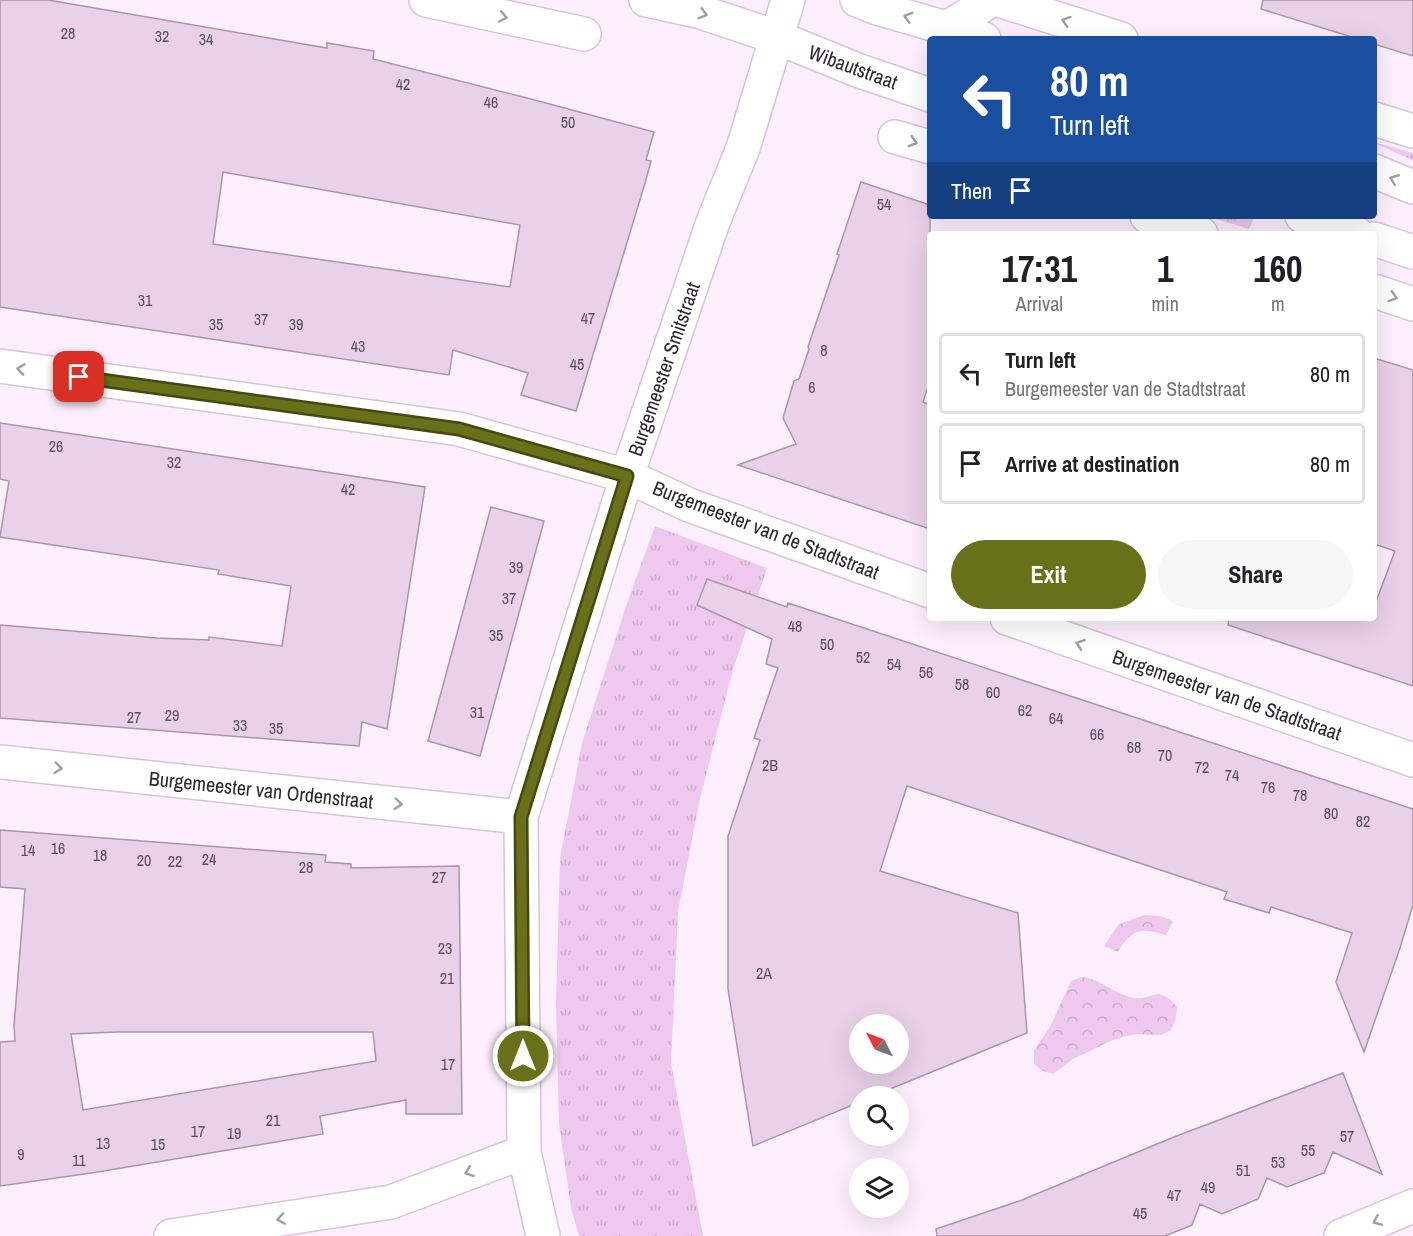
<!DOCTYPE html>
<style>
:root{--surface:#fff;--page:#f6f6f6;--text:#202124;--muted:#757577;--line:#e0e0e0;--accent:#687119}
body{margin:0;font-family:"Archivo Narrow",sans-serif;background:var(--page);color:var(--text);height:100vh;display:flex;flex-direction:column;font-size:22px;white-space:nowrap}
*{box-sizing:border-box;margin:0}
p{font-size:20px;color:var(--muted)}
.icon{flex:none;width:33px;height:33px;fill:none;stroke:currentColor;stroke-width:2;stroke-linecap:round;stroke-linejoin:round}
.map{position:relative;flex:1;overflow:hidden}
.panel{position:absolute;left:927px;top:231px;width:450px;height:390px;display:flex;flex-direction:column;background:var(--surface);border-radius:6px;box-shadow:0 6px 24px #0002}
.panel>*{flex:none}
.banner{position:absolute;left:927px;top:36px;width:450px;height:183px;border-radius:6px;box-shadow:0 6px 24px #0002;background:#1a4fa0;color:#fff;overflow:hidden}
.needle{width:39px;rotate:311deg}
.tools{position:absolute;left:849px;top:1014px;display:grid;gap:12px}
.tools a{display:grid;place-items:center;width:60px;height:60px;border-radius:50%;background:var(--surface);box-shadow:0 6px 24px #0002;font-size:30px}
.pin{position:absolute;display:grid;place-items:center;width:51px;height:51px;color:#fff;margin:-26px;border-radius:12px;box-shadow:0 3px 9px #0006}
.me{position:absolute;width:66px;margin:-33px;rotate:0deg;stroke-linejoin:round;filter:drop-shadow(0 0 4px #0008)}
.turn{display:flex;align-items:center;gap:21px;height:126px;padding:0 24px;font-size:27px}
.turn .icon{width:78px;height:78px;stroke-width:2.5}
.turn b{display:block;font-size:42px;line-height:51px}
.then{display:flex;align-items:center;height:57px;padding:0 24px;background:#0003;gap:12px;font-size:22px}
.eta{display:flex;justify-content:space-evenly;align-items:center;height:102px;text-align:center}
.eta b{font-size:36px;font-weight:800;line-height:42px}
.primary-button{display:flex;gap:12px;margin-top:auto;padding:12px 24px}
.primary-button a{flex:1;height:69px;border-radius:36px;background:var(--accent);color:#fff;font-size:24px;font-weight:800;line-height:69px;text-align:center}
.primary-button a+a{background:var(--page);color:var(--text)}
ul{padding:0;list-style:none}
li{display:flex;align-items:center;gap:18px;height:81px;margin:0 12px 9px;padding:0 12px;border:3px solid var(--line);border-radius:6px}
li div{flex:1}
li b{display:block;font-size:22px}
li em{font-style:normal}
.map>svg:first-child{display:block}
.grass{fill:url(#grass-tufts)}
.park{fill:url(#park-crowns)}
.building{fill:#e9d1e9;stroke:#ab95ac;stroke-width:1.5;fill-rule:evenodd}
.lines{fill:none;stroke-linecap:round;stroke-linejoin:round}
.minor-casing{stroke:#d9c2da;stroke-width:36}
.secondary-casing{stroke:#d9c2da;stroke-width:36}
.minor{stroke:#fff;stroke-width:33}
.secondary{stroke:#fff;stroke-width:33}
.oneway{stroke:#a19da1}
.route-casing{stroke:#444910;stroke-width:15}
.route{stroke:#687119;stroke-width:10}
.labels{text-anchor:middle;stroke-width:5;stroke-linejoin:round;paint-order:stroke}
.number-label{font-size:16px;fill:#5d505e}
.street-label{font-size:20px;fill:#2e252f;stroke:#fff}
</style>
<div class="map">
<svg width="1413" height="1236" viewBox="0 0 1413 1236">
<defs>
<pattern id="grass-tufts" width="24" height="20" patternUnits="userSpaceOnUse" patternTransform="scale(1.5)"><rect width="24" height="20" fill="#eec8ef"/><path d="M3 7l-1-3M5 7V3M7 7l1-3M15 17l-1-3M17 17v-4M19 17l1-3" fill="none" stroke="#ccaccd"/></pattern>
<pattern id="park-crowns" width="20" height="18" patternUnits="userSpaceOnUse" patternTransform="scale(1.5)"><rect width="20" height="18" fill="#eec8ef"/><path d="M2 6a3 3 0 1 1 6 0M12 15a3 3 0 1 1 6 0" fill="none" stroke="#ccaccd"/></pattern>
</defs>
<rect width="100%" height="100%" fill="#feeffe"/>
<path class="grass" d="M 1374,142 L 1413,153 L 1413,160 L 1374,143 Z
M 1206,216 L 1255,216 L 1249,229 Z
M 655,526 L 767,568 L 732,673 L 699,803 L 678,912 L 671,1063 L 703,1236 L 579,1236 L 571,1208 L 559,1124 L 556,1004 L 560,858 L 582,743 L 626,606 Z"/>
<path class="park" d="M 1145,915 L 1160,916 L 1173,921 L 1166,935 C 1142,928 1131,928 1118,952 L 1104,946 L 1119,924 Z
M 1082,977 C 1100,979 1112,992 1130,997 C 1152,1004 1155,981 1177,1007 L 1176,1019 L 1171,1030 L 1161,1035 L 1135,1034 L 1113,1040 L 1073,1059 L 1053,1074 L 1043,1071 L 1034,1064 L 1034,1051 L 1051,1025 L 1071,981 Z"/>
<path class="building" d="M 0,0 L 48,0 L 327,48 L 327,43 L 374,51 L 373,59 L 531,99 L 654,132 L 646,160 L 651,161 L 645,183 L 576,411 L 521,395 L 528,373 L 453,350 L 449,375 L 0,307 ZM 223,172 L 520,225 L 510,287 L 213,244 Z
M 1263,0 L 1413,0 L 1413,56 L 1374,44 L 1374,39 L 1358,39 L 1261,9 Z
M 861,182 L 930,205 L 930,380 L 923,402 L 930,405 L 930,529 L 738,465 L 796,444 L 783,418 L 794,381 L 799,379 L 809,349 L 808,347 L 839,255 L 837,254 Z
M 1374,358 L 1413,370 L 1413,686 L 1228,625 L 1229,618 L 1374,618 L 1374,607 L 1395,551 L 1374,544 Z
M 0,423 L 425,487 L 387,729 L 362,722 L 359,746 L 0,718 L 0,625 L 157,638 L 209,640 L 209,637 L 282,646 L 291,586 L 218,574 L 219,570 L 0,537 L 9,481 L 0,479 Z
M 491,507 L 544,521 L 480,756 L 428,741 Z
M 707,579 L 787,607 L 788,603 L 1413,809 L 1413,905 L 1400,948 L 1364,1052 L 1336,982 L 1352,933 L 1271,907 L 1269,913 L 1224,899 L 1227,892 L 907,786 L 880,871 L 1018,913 L 1027,1033 L 873,1096 L 860,1096 L 860,1102 L 753,1146 L 728,989 L 728,836 L 760,740 L 754,738 L 778,668 L 766,664 L 772,639 L 697,605 ZM 860,1024 L 898,1024 L 898,1064 L 860,1064 Z
M 0,830 L 326,855 L 325,862 L 351,864 L 351,868 L 459,866 L 462,1114 L 406,1114 L 406,1100 L 320,1116 L 323,1134 L 98,1172 L 0,1186 L 0,1042 L 15,1041 L 14,1026 L 25,889 L 0,887 ZM 117,1032 L 373,1032 L 376,1061 L 83,1110 L 71,1034 Z
M 1343,1073 L 1382,1174 L 1333,1152 L 1324,1173 L 1287,1187 L 1267,1178 L 1258,1199 L 1222,1214 L 1200,1204 L 1192,1225 L 1165,1236 L 937,1236 L 936,1229 L 1022,1200 L 1174,1137 Z"/>
<g class="lines">
<g class="minor-casing">
<path id="minor" d="M 426,0 L 584,34
M 999,0 L 1121,39
M 949,27 L 991,0
M 1374,119 L 1413,131
M 895,137 L 930,147
M 1147,216 L 1201,234
M 1374,291 L 1413,304
M 0,366 L 459,429 L 627,476 L 689,505 L 930,591
M 1007,618 L 1413,760
M 0,762 L 521,817
M 171,1236 L 391,1202 L 524,1152
M 543,1236 L 524,1152 L 521,817 L 627,476 L 713,222 L 743,148 L 788,0
M 1341,1236 L 1413,1206"/>
</g>
<g class="secondary-casing">
<path id="secondary" d="M 646,0 L 701,12 L 776,37 L 857,70 L 930,95
M 857,0 L 877,8 L 984,39
M 1374,171 L 1413,187
M 1302,216 L 1357,234
M 1374,239 L 1413,252"/>
</g>
<use href="#minor" class="minor"/>
<use href="#secondary" class="secondary"/>
</g>
<defs><path id="oneway-chevron" d="M-2-3.5L2.5 0L-2 3.5" fill="none" stroke-width="1.6" stroke-linecap="round" stroke-linejoin="round" transform="scale(1.5)"/></defs>
<g class="oneway">
<use href="#oneway-chevron" transform="translate(703 14) rotate(16)"/>
<use href="#oneway-chevron" transform="translate(503 17) rotate(12)"/>
<use href="#oneway-chevron" transform="translate(908 17) rotate(-164)"/>
<use href="#oneway-chevron" transform="translate(1066 21) rotate(-162)"/>
<use href="#oneway-chevron" transform="translate(913 142) rotate(17)"/>
<use href="#oneway-chevron" transform="translate(1394 179) rotate(-158)"/>
<use href="#oneway-chevron" transform="translate(1393 297) rotate(18)"/>
<use href="#oneway-chevron" transform="translate(21 369) rotate(-172)"/>
<use href="#oneway-chevron" transform="translate(1080 644) rotate(-161)"/>
<use href="#oneway-chevron" transform="translate(58 768) rotate(6)"/>
<use href="#oneway-chevron" transform="translate(398 804) rotate(6)"/>
<use href="#oneway-chevron" transform="translate(469 1172) rotate(159)"/>
<use href="#oneway-chevron" transform="translate(281 1219) rotate(171)"/>
<use href="#oneway-chevron" transform="translate(1377 1221) rotate(157)"/>
</g>
<g class="lines">
<g class="route-casing">
<path id="route" d="M 79,377 L 459,429 L 627,476 L 521,817 L 523,1056"/>
</g>
<use href="#route" class="route"/>
</g>
<g class="labels">
<g class="number-label">
<text x="68" y="39">28</text>
<text x="162" y="42">32</text>
<text x="206" y="45">34</text>
<text x="403" y="90">42</text>
<text x="491" y="108">46</text>
<text x="568" y="128">50</text>
<text x="884" y="210">54</text>
<text x="145" y="306">31</text>
<text x="588" y="324">47</text>
<text x="261" y="325">37</text>
<text x="216" y="330">35</text>
<text x="296" y="330">39</text>
<text x="358" y="352">43</text>
<text x="824" y="356">8</text>
<text x="577" y="370">45</text>
<text x="812" y="393">6</text>
<text x="56" y="452">26</text>
<text x="174" y="468">32</text>
<text x="348" y="495">42</text>
<text x="516" y="573">39</text>
<text x="509" y="604">37</text>
<text x="795" y="632">48</text>
<text x="496" y="641">35</text>
<text x="827" y="650">50</text>
<text x="863" y="663">52</text>
<text x="894" y="670">54</text>
<text x="926" y="678">56</text>
<text x="962" y="690">58</text>
<text x="993" y="698">60</text>
<text x="1025" y="716">62</text>
<text x="477" y="718">31</text>
<text x="172" y="721">29</text>
<text x="134" y="723">27</text>
<text x="1056" y="724">64</text>
<text x="240" y="731">33</text>
<text x="276" y="734">35</text>
<text x="1097" y="740">66</text>
<text x="1134" y="753">68</text>
<text x="1165" y="761">70</text>
<text x="770" y="771">2B</text>
<text x="1202" y="773">72</text>
<text x="1232" y="781">74</text>
<text x="1268" y="793">76</text>
<text x="1300" y="801">78</text>
<text x="1331" y="819">80</text>
<text x="1363" y="827">82</text>
<text x="58" y="854">16</text>
<text x="28" y="856">14</text>
<text x="100" y="861">18</text>
<text x="209" y="865">24</text>
<text x="144" y="866">20</text>
<text x="175" y="867">22</text>
<text x="306" y="873">28</text>
<text x="439" y="883">27</text>
<text x="445" y="954">23</text>
<text x="764" y="979">2A</text>
<text x="447" y="984">21</text>
<text x="448" y="1070">17</text>
<text x="273" y="1126">21</text>
<text x="198" y="1137">17</text>
<text x="234" y="1139">19</text>
<text x="1347" y="1142">57</text>
<text x="103" y="1149">13</text>
<text x="158" y="1150">15</text>
<text x="1308" y="1156">55</text>
<text x="21" y="1160">9</text>
<text x="79" y="1166">11</text>
<text x="1278" y="1168">53</text>
<text x="1243" y="1176">51</text>
<text x="1208" y="1193">49</text>
<text x="1174" y="1201">47</text>
<text x="1140" y="1219">45</text>
</g>
<g class="street-label">
<text transform="translate(853 67) rotate(20)" y="7">Wibautstraat</text>
<text transform="translate(664 369) rotate(-71)" y="7">Burgemeester Smitstraat</text>
<text transform="translate(766 530) rotate(21)" y="7">Burgemeester van de Stadtstraat</text>
<text transform="translate(1227 695) rotate(19)" y="7">Burgemeester van de Stadtstraat</text>
<text transform="translate(261 790) rotate(6)" y="7">Burgemeester van Ordenstraat</text>
</g>
</g>
</svg>
<div class="tools">
<a><svg class="needle" viewBox="-14 -14 28 28"><path d="M0-13l5 13h-10z" fill="#e53935"/><path d="M0 13l5-13h-10z" fill="#757577"/></svg></a>
<a><svg class="icon" aria-label="search" viewBox="0 0 24 24"><circle cx="10" cy="10" r="6"/><path d="M15 15l6 6"/></svg></a>
<a><svg class="icon" aria-label="layers" viewBox="0 0 24 24"><path d="M12 4l9 5-9 5-9-5zM3 14l9 5 9-5"/></svg></a>
</div>
<div class="pin" style="left:79px;top:377px;background:#d93025"><svg class="icon" aria-label="arrive" viewBox="0 0 24 24"><path d="M6 21V4h12l-3 4 3 4H6"/></svg></div>
<svg class="me" style="left:523px;top:1056px" viewBox="-20 -20 40 40"><circle r="17" fill="#687119" stroke="#fff" stroke-width="3"/><path d="M0-11L8 9 0 5-8 9z" fill="#fff"/></svg>
<div class="banner">
<div class="turn"><svg class="icon" aria-label="left" viewBox="0 0 24 24"><path d="M17 20v-9H6M10 6l-5 5 5 5"/></svg><div><b>80 m</b>Turn left</div></div>
<div class="then">Then<svg class="icon" aria-label="arrive" viewBox="0 0 24 24"><path d="M6 21V4h12l-3 4 3 4H6"/></svg></div>
</div>
<section class="panel">
<div class="eta">
<div><b>17:31</b><p>Arrival</p></div>
<div><b>1</b><p>min</p></div>
<div><b>160</b><p>m</p></div>
</div>
<ul>
<li><svg class="icon" aria-label="left" viewBox="0 0 24 24"><path d="M17 20v-9H6M10 6l-5 5 5 5"/></svg><div><b>Turn left</b><p>Burgemeester van de Stadtstraat</p></div><em>80 m</em></li>
<li><svg class="icon" aria-label="arrive" viewBox="0 0 24 24"><path d="M6 21V4h12l-3 4 3 4H6"/></svg><div><b>Arrive at destination</b></div><em>80 m</em></li>
</ul>
<div class="primary-button"><a>Exit</a><a>Share</a></div>
</section>
</div>
